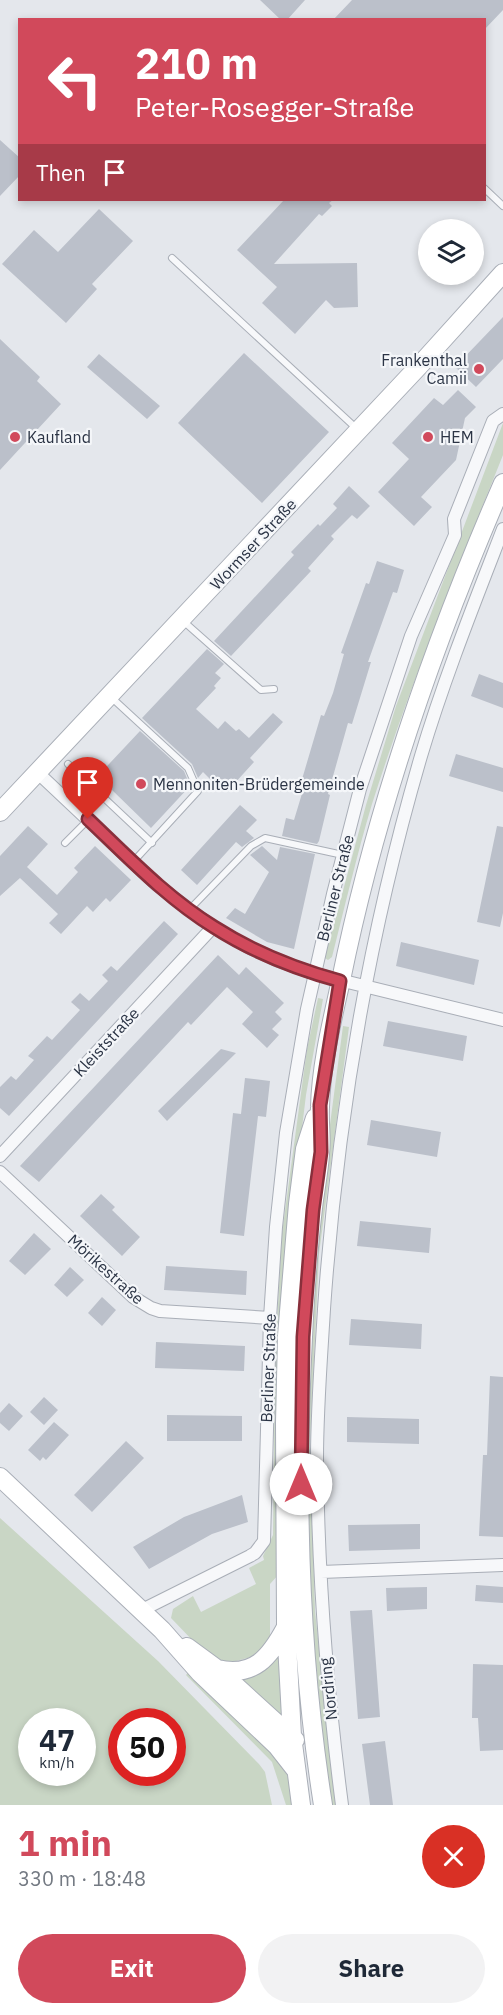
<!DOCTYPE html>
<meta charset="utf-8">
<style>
:root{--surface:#fff;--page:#f2f2f3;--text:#1f2937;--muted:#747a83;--accent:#d1495b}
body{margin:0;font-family:"IBM Plex Sans",sans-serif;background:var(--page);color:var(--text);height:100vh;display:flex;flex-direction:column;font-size:22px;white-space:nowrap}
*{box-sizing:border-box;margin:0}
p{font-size:20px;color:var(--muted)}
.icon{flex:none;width:33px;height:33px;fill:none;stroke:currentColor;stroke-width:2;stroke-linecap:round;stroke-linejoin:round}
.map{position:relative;height:1805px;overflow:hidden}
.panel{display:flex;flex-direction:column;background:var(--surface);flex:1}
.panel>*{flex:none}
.banner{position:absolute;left:18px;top:18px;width:468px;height:183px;border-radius:0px;box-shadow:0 3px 9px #0003;background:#d1495b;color:#fff;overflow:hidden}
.tools{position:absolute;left:418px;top:219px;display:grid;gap:12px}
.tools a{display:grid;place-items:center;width:66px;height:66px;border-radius:50%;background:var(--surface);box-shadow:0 3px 9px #0003;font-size:30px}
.speed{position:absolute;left:18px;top:1708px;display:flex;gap:12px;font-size:30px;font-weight:700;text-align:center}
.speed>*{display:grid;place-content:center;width:78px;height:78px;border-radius:50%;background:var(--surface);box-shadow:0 3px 9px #0003;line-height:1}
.speed small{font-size:15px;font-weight:400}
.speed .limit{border:9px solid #d22;background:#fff;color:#111}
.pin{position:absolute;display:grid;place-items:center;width:51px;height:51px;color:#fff;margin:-62px -26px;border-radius:50% 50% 50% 0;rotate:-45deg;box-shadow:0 0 6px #0007}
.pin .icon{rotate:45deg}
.me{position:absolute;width:66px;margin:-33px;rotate:0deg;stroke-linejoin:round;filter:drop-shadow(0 0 4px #0008)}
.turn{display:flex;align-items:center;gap:21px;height:126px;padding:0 18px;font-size:27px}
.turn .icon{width:78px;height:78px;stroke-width:2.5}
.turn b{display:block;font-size:42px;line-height:51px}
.then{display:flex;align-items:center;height:57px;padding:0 18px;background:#0003;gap:12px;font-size:22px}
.round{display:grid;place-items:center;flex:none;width:63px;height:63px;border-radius:32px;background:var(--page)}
.summary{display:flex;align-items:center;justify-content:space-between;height:102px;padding:0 18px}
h1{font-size:36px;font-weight:700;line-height:45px;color:var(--accent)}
.action{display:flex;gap:12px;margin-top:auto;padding:12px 18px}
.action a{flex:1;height:69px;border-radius:36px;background:var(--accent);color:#fff;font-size:24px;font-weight:700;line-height:69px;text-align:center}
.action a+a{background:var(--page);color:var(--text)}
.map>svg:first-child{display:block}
.green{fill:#c9d6c5;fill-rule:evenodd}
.building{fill:#bbc0ca}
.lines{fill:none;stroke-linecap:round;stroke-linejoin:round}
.service-casing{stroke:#a9aeb7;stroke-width:8}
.minor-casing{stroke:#a9aeb7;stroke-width:14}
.secondary-casing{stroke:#a9aeb7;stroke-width:20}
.service{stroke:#f7f8fa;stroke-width:6}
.minor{stroke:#f7f8fa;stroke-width:12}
.secondary{stroke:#fff;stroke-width:18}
.route-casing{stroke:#882f3b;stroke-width:15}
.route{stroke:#d1495b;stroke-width:10}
.poi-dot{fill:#d1495b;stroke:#f4f6f9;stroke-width:2}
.labels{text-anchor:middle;stroke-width:4.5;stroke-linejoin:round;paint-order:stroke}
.poi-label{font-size:16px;fill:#2b3445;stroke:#f4f6f9;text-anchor:start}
.street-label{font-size:16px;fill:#2b3445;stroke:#f4f6f9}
</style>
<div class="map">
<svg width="503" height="1805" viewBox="0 0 503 1805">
<rect width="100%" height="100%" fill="#e4e7ec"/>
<path class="green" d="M 503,423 L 503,455 C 457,570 410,685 372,804 C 357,854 345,906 332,957 L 328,960 L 323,957 L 333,928 L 366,805 L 396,706 Z
M 318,998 L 323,999 L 306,1095 L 296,1177 L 280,1573 L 270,1584 L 270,1636 L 265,1646 L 255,1656 L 236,1661 L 222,1661 L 195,1643 L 171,1618 L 173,1609 L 193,1596 L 201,1612 L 256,1584 L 249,1568 L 264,1560 L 263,1556 L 273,1535 L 275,1358 L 282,1233 L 307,1049 Z
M 343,1026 L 349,1027 L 319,1254 L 310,1444 L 315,1611 L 336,1805 L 331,1805 L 309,1610 L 305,1443 L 313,1253 Z
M 0,1518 L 158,1661 L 259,1764 L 265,1772 L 272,1805 L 0,1805 ZM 32,1722 L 82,1722 L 82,1773 L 32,1773 ZM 122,1722 L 172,1722 L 172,1773 L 122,1773 Z
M 282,1648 L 284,1715 L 280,1716 L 239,1678 Z
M 192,1668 L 284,1767 L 294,1793 L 296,1805 L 286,1805 L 272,1762 L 186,1675 Z"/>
<path class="building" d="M 260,0 L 305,0 L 287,20 L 281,20 Z
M 352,0 L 503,0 L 503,10 L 484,30 L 484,20 L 333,20 Z
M 0,140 L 20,158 L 20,175 L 0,196 Z
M 284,200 L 333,200 L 329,203 L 332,206 L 322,216 L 319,214 L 274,264 L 357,263 L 358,307 L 334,308 L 326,300 L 295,334 L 262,303 L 277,287 L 237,250 Z
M 99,209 L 133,241 L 92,284 L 97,289 L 66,323 L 2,264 L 34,230 L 58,252 Z
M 503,317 L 503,359 L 476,387 L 455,367 Z
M 0,339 L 40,377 L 37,381 L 61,404 L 0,470 Z
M 244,353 L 329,432 L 262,503 L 178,423 Z
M 99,354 L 160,406 L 147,419 L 87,367 Z
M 458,390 L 476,407 L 465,418 L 456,460 L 421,497 L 432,507 L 414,526 L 378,492 L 409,459 L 392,443 L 434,398 L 443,405 Z
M 349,486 L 370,506 L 357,519 L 352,515 L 331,536 L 334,539 L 308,568 L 311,571 L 231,656 L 214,641 L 294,555 L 291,552 L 318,524 L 320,526 L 337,508 L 333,504 Z
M 377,561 L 404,570 L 397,593 L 393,592 L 368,662 L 371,662 L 352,724 L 348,723 L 328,794 L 330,795 L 319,841 L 317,844 L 282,836 L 286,818 L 294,820 L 304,787 L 300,786 L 321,715 L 324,716 L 333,693 L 344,654 L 341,653 L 366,583 L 369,584 Z
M 207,649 L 224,664 L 215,673 L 221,678 L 214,686 L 216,688 L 196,709 L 218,729 L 225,721 L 236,731 L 239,729 L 249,738 L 273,713 L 283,722 L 250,758 L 254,762 L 234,784 L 229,780 L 220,789 L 203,772 L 198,778 L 192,764 L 142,718 Z
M 479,674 L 503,683 L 503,708 L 471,696 Z
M 140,731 L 184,771 L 190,786 L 151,828 L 111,789 L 107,793 L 94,780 Z
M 456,754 L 503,768 L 503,792 L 449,776 Z
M 240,805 L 257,820 L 246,831 L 254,838 L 242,847 L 236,842 L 197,885 L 181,870 Z
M 28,826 L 48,844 L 27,867 L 57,895 L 78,872 L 74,868 L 95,846 L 131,880 L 110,902 L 106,898 L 93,912 L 87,906 L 61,934 L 49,923 L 58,914 L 20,878 L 0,896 L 0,856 Z
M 497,826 L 503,827 L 503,913 L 500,927 L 477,922 Z
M 262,846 L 277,860 L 280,847 L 315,854 L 294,949 L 267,942 L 226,918 L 235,908 L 245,914 L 269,872 L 250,855 Z
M 164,921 L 178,934 L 9,1116 L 0,1108 L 0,1087 L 11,1076 L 16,1080 L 34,1060 L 28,1056 L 47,1036 L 52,1040 L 80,1010 L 71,1002 L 80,993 L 89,1001 L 108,981 L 102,975 L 111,966 L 117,971 Z
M 401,942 L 479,960 L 474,985 L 396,966 Z
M 218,955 L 239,975 L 246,967 L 284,1003 L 275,1012 L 282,1019 L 272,1029 L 279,1035 L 267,1048 L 242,1024 L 253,1012 L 227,987 L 191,1025 L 188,1022 L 39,1182 L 20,1166 Z
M 388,1021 L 467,1036 L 463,1061 L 383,1046 Z
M 221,1049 L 236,1053 L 167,1121 L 158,1111 Z
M 245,1078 L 270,1081 L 266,1117 L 258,1116 L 244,1236 L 220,1233 L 233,1113 L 241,1114 Z
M 371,1120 L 441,1132 L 437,1157 L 367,1145 Z
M 101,1194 L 115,1207 L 112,1210 L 140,1237 L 122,1256 L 80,1216 Z
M 360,1221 L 431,1228 L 429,1253 L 357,1246 Z
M 34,1233 L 51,1249 L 25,1275 L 9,1261 Z
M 166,1266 L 247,1271 L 246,1295 L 164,1290 Z
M 70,1267 L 84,1280 L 67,1297 L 54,1285 Z
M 102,1297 L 116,1310 L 102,1326 L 88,1313 Z
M 351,1319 L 422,1324 L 421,1349 L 349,1345 Z
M 156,1342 L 245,1346 L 244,1371 L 155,1368 Z
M 490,1376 L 503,1377 L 503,1537 L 479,1536 L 483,1455 L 487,1455 Z
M 44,1397 L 58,1410 L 44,1425 L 30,1412 Z
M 9,1403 L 23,1416 L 9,1431 L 0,1423 L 0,1413 Z
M 167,1415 L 242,1416 L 242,1441 L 167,1441 Z
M 347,1417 L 419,1419 L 419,1444 L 347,1442 Z
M 54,1422 L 69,1435 L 46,1460 L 43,1457 L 40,1461 L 28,1450 Z
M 126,1441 L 144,1458 L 92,1512 L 74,1495 Z
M 242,1495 L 248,1522 L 212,1534 L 149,1569 L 133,1547 L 184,1517 Z
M 420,1524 L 420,1549 L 349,1551 L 348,1525 Z
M 476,1585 L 503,1587 L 503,1603 L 475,1601 Z
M 427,1587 L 427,1609 L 387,1611 L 386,1588 Z
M 372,1610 L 380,1717 L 358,1719 L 350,1611 Z
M 473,1664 L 503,1665 L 503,1750 L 480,1751 L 478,1718 L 472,1718 Z
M 385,1741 L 393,1805 L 370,1805 L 362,1744 Z"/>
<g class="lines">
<g class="service-casing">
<path id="service" d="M 484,188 L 503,206
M 172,258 L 356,428
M 182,620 L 261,690 L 274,689
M 112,698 L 188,768 L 198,791 L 133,862
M 68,764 L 152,843
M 65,843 L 88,820
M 189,910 L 251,846 L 265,838 L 343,855"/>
</g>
<g class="minor-casing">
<path id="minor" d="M 37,772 L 157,885 L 213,927 L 250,948 L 279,961 L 315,974 L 503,1020
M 0,1156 L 213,927
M 0,1172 L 133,1297 L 151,1308 L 160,1311 L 270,1318
M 321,1572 L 503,1565
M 142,1610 L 250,1556 L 255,1553 L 264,1541 L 270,1318 L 276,1227 L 286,1133 L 307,1009 L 333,894 L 360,789 L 411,636 L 455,535 L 454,519 L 493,421 L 503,414
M 342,1805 C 327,1690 318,1575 317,1459 C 317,1409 321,1359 324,1309 C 337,1122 368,937 421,756 C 444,679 474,604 503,529"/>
</g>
<g class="secondary-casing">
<path id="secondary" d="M 0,812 L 419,366 L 503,273
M 0,1477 L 162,1630 L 200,1673 L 277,1746 L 295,1769
M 187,1647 L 217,1669 L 295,1740
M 217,1669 C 254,1678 270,1657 286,1627
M 301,1805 L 292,1736 L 286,1625 L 285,1423 L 287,1336 L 298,1204 L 305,1149 L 315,1118
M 323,1805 C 299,1652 295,1492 303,1337 C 305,1294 308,1251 313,1208 C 315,1190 319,1172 320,1154 C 322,1139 319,1123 320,1107 C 321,1065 332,1021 341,980 C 376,808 433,644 503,483"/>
</g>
<use href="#service" class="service"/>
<use href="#minor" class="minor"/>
<use href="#secondary" class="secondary"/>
</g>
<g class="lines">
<g class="route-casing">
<path id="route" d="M 88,819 C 128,857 167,898 214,927 C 253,952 296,969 340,981 L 320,1105 L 321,1152 L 313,1210 L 303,1337 L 301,1484"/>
</g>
<use href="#route" class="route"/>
</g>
<g class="poi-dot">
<circle cx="479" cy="369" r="6"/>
<circle cx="15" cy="437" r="6"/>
<circle cx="428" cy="437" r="6"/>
<circle cx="141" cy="784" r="6"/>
</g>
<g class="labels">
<g class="poi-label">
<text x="467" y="366" text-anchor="end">Frankenthal<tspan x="467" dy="18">Camii</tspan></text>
<text x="27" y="443">Kaufland</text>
<text x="440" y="443">HEM</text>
<text x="153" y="790">Mennoniten-Brüdergemeinde</text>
</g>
<g class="street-label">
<text transform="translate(253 544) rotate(-47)" y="6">Wormser Straße</text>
<text transform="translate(335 888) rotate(-76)" y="6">Berliner Straße</text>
<text transform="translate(106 1042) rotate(-47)" y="6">Kleiststraße</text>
<text transform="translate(106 1269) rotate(42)" y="6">Mörikestraße</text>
<text transform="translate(268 1368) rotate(-88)" y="6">Berliner Straße</text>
<text transform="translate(328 1689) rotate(-96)" y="6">Nordring</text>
</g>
</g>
</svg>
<div class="tools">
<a><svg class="icon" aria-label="layers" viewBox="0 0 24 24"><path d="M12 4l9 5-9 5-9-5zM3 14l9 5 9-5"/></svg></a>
</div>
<div class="speed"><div>47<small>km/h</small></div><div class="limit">50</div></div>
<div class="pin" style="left:88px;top:819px;background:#d93025"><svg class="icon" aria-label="arrive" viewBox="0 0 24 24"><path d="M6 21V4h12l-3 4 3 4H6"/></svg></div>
<svg class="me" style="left:301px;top:1484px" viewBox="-20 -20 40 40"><circle r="19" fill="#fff"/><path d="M0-13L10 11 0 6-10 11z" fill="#d1495b"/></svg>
<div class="banner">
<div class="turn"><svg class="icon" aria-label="left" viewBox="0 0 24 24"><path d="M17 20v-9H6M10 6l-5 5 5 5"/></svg><div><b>210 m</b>Peter-Rosegger-Straße</div></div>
<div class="then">Then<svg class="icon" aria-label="arrive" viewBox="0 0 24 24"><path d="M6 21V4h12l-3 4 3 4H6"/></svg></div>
</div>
</div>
<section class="panel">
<div class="summary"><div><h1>1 min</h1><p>330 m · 18:48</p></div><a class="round" style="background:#d93025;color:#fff"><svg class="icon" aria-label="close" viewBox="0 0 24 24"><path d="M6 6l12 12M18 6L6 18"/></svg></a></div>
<div class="action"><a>Exit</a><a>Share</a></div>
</section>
